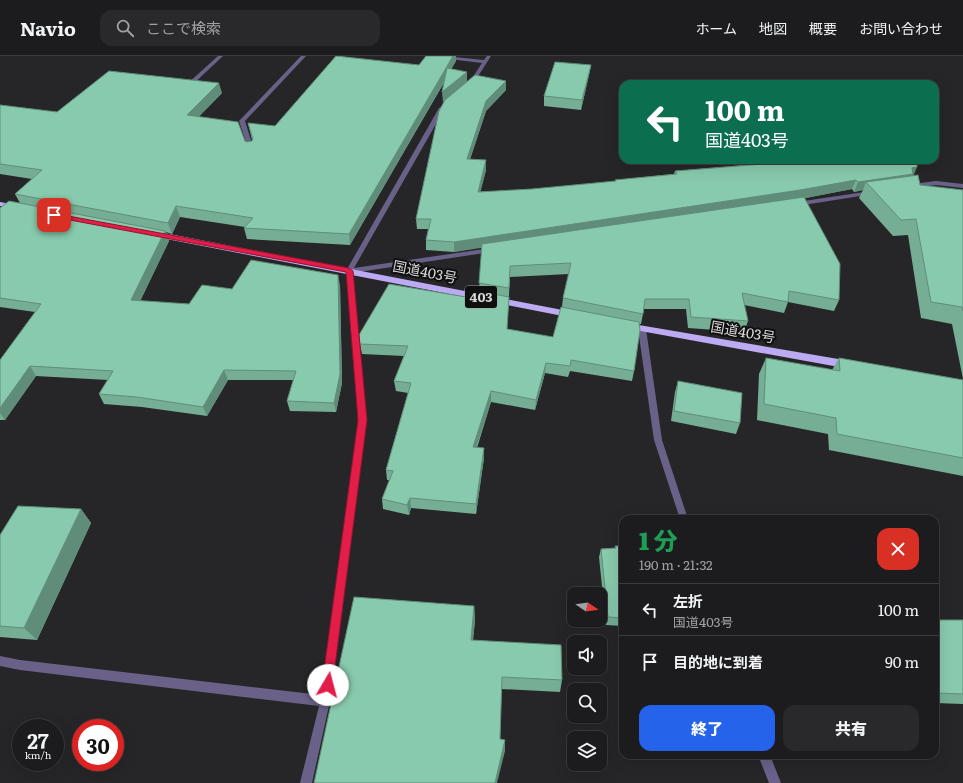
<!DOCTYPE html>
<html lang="ja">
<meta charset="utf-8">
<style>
:root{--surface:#1c1c1e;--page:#29292b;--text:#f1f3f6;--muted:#a0a1a4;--line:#3a3a3c;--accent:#2563eb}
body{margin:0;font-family:Literata,"Noto Sans JP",serif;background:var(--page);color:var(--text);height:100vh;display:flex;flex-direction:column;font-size:15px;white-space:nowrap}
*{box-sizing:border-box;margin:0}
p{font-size:13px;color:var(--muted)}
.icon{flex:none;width:22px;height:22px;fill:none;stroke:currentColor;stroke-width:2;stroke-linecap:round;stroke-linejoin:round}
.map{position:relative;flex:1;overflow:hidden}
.panel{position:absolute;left:619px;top:459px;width:320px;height:244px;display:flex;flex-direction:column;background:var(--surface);border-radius:12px;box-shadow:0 4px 16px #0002,0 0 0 1px var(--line)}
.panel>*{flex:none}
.top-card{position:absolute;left:619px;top:24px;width:320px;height:84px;border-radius:12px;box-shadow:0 4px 16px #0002,0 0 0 1px var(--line);background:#0b6e4f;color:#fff;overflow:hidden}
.needle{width:26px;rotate:103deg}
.controls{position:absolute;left:567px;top:531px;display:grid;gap:8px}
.controls a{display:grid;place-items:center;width:40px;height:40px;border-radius:8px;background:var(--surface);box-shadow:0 4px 16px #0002,0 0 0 1px var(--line);font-size:20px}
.speed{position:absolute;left:12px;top:663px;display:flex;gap:8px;font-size:20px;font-weight:700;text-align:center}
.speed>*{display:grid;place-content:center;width:52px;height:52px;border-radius:50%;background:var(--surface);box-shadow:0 4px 16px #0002,0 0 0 1px var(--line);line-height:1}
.speed small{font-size:10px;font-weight:400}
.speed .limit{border:6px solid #d22;background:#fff;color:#111}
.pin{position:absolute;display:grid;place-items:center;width:34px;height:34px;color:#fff;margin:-17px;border-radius:8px;box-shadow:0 2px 6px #0006}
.me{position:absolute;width:44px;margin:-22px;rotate:8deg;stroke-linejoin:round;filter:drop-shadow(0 0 3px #0008)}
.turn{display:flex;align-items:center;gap:14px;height:84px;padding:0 20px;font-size:18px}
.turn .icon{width:52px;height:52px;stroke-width:2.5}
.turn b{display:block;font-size:28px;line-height:34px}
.round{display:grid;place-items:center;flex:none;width:42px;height:42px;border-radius:12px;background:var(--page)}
.summary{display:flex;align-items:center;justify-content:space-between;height:68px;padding:0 20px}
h1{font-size:24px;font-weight:800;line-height:30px;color:#1e9e55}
.action{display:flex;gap:8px;margin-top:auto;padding:8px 20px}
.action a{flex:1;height:46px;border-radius:12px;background:var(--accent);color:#fff;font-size:16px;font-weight:800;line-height:46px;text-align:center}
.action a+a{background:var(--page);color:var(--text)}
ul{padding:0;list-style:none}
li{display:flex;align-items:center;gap:12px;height:52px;padding:0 20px;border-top:1px solid var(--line)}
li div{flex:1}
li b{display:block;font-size:15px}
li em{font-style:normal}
header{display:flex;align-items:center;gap:24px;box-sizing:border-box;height:56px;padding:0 20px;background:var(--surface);border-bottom:1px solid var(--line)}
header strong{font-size:19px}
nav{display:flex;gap:22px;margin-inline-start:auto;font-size:14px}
.search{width:280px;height:36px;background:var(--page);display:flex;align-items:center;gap:10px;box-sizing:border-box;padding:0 14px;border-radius:12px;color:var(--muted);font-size:15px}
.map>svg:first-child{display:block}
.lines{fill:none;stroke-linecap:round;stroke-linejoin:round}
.service{fill:#6a6189;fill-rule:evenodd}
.minor{fill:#6a6189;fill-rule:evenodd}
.trunk{fill:#bcabf2;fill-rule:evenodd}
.wall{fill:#75ae95;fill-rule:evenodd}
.shaded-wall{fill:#5f8d79}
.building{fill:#88caad;stroke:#5f8d79}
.route{fill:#e11d48;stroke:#92132f}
.labels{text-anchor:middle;stroke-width:4;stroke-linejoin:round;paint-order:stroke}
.shield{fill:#0f0f10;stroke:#9c9c9e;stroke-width:1}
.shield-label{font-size:13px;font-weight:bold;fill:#d9d9db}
.street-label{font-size:14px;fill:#d9d9db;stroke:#0f0f10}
</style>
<header>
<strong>Navio</strong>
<div class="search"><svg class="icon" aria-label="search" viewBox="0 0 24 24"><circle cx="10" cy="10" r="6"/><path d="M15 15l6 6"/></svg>ここで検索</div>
<nav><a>ホーム</a><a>地図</a><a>概要</a><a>お問い合わせ</a></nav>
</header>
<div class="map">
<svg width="963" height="727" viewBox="0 0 963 727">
<rect width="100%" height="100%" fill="#262628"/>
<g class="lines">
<path class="service" d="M 218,0 L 223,0 L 190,31 L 186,31 L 186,29 Z
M 301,0 L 306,0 L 245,65 L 254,94 L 249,95 L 239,65 Z"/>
<path class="minor" d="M 430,0 L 444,0 L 484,4 L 487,0 L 491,0 L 473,28 L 471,28 L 469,27 L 482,7 L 432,1 Z
M 442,50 L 445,52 L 354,212 L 491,192 L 494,194 L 491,196 L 352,217 L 367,364 L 330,645 L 312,727 L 300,727 L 319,650 L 20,614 L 0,610 L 0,600 L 20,604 L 321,639 L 359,364 L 346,215 L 439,52 Z
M 936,125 L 963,128 L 963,132 L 936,129 L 912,132 L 909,130 L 912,128 Z
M 871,135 L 874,137 L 873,138 L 797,150 L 794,148 L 797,146 Z
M 639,271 L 645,271 L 646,273 L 662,384 L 688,463 L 680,463 L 654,384 L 638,273 Z
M 758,699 L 770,699 L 781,727 L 769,727 Z"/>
<path class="trunk" d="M 0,146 L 22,150 L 23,152 L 19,154 L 0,150 Z
M 154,175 L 573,256 L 578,259 L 573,262 L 151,180 L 150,178 L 151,176 Z
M 627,267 L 850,305 L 854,306 L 855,309 L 854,312 L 850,313 L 624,272 L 622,270 Z"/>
</g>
<path class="wall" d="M 456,5 L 451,13 L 467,25 L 506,34 L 486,55 L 470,103 L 486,114 L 480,136 L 532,133 L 615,126 L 615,124 L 674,118 L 675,115 L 758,108 L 758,104 L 894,104 L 913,119 L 920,129 L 963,134 L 963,323 L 952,268 L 921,262 L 908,179 L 893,180 L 859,142 L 863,134 L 854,136 L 852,133 L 805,142 L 839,244 L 834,255 L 788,246 L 784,257 L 744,249 L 748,265 L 744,276 L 688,272 L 686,253 L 644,253 L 641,268 L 639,268 L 634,315 L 632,325 L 570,315 L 568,321 L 545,317 L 535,354 L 491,346 L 477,392 L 484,402 L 476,458 L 411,452 L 409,459 L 383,453 L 382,443 L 389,424 L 387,424 L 386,414 L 408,337 L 396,335 L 394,325 L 404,300 L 362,298 L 360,288 L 478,243 L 479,235 L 482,191 L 454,196 L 426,194 L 426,184 L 428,173 L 417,173 L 416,163 L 444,45 L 443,46 L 445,25 L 350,189 L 247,183 L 244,172 L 245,171 L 180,161 L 172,178 L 166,176 L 169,185 L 140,245 L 189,248 L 232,233 L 340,229 L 342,327 L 336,356 L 290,355 L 287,345 L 293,324 L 228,324 L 207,360 L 142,351 L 104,348 L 99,338 L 108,324 L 36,320 L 5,364 L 0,364 L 0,304 L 35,256 L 0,251 L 0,152 L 20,147 L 15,138 L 32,123 L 0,118 L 0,49 L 57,56 L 222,37 L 198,61 L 247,86 L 252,85 L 252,84 L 248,67 L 275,70 L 419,9 ZM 569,218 L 563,242 L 562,251 L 553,281 L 507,273 L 510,221 Z
M 591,9 L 589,19 L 581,54 L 544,50 L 544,40 Z
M 766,302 L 832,314 L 839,302 L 963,324 L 963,420 L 829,394 L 828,378 L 757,364 L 759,318 Z
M 678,325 L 740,367 L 736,378 L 671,365 L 675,336 Z
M 81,453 L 91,467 L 37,584 L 0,581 L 0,479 Z
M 615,490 L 623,490 L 623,570 L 606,569 L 599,501 L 601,493 L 615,492 Z
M 474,550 L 475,564 L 473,585 L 562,624 L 560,636 L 501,633 L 500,683 L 505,695 L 314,727 Z
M 935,564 L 963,564 L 963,648 L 935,647 Z"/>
<path class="shaded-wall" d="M 453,0 L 456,0 L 456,5 L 350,189 L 349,178 Z
M 591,9 L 589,19 L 581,54 L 582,44 Z
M 467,16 L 467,26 L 443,46 L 442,36 Z
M 506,25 L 506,34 L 486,55 L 467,113 L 467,103 L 486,45 Z
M 219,27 L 222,37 L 190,70 L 187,59 Z
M 486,104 L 486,114 L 478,146 L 478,136 Z
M 917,111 L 913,121 L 866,126 L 863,134 L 854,136 L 858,126 Z
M 856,124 L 852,133 L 796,144 L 454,196 L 454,186 Z
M 176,150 L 180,161 L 172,178 L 168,167 Z
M 165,175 L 169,185 L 136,254 L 131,244 Z
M 338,219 L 340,229 L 342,327 L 336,356 L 334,347 Z
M 546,307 L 545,317 L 535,354 L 536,344 Z
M 30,310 L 36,320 L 5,364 L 0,357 L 0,352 Z
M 224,314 L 228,324 L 207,360 L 203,351 Z
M 491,335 L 491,346 L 473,401 L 473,391 Z
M 484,392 L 484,402 L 476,458 L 476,448 Z
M 410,442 L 411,452 L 409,459 L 407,449 Z
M 81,453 L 91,467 L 37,584 L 24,572 Z
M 474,550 L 475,564 L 471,598 L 471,584 Z
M 505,684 L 505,695 L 497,727 L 495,727 Z"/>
<path class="building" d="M 336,0 L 419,9 L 426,0 L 453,0 L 349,178 L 244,172 L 253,162 L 176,150 L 168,167 L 15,138 L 42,114 L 0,108 L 0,49 L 57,56 L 109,15 L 219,27 L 187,59 L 238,66 L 245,85 L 247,86 L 252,85 L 253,83 L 248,67 L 275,70 Z
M 555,6 L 591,9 L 582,44 L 544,40 Z
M 447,12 L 467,16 L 442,36 Z
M 475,19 L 506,25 L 486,45 L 467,103 L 486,104 L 478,136 L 532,133 L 616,125 L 615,124 L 677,118 L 675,115 L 763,108 L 762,104 L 894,104 L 917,107 L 917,111 L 912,112 L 913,118 L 858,126 L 856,124 L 800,134 L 454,186 L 426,184 L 431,163 L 416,163 L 439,55 L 445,44 Z
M 918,119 L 920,129 L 963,134 L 963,255 L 962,251 L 931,246 L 916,163 L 901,164 L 866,126 Z
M 804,141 L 840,208 L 839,244 L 789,235 L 788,246 L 742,237 L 748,265 L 691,261 L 689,243 L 645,243 L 643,258 L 563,242 L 571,207 L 510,210 L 509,232 L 479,227 L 482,188 Z
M 9,145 L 165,175 L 131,244 L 189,248 L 202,229 L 232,233 L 251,204 L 338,219 L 340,318 L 334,347 L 287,345 L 296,315 L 224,314 L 203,351 L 137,341 L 99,338 L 113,315 L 30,310 L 0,352 L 0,304 L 41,248 L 0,242 L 0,152 Z
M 389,228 L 478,243 L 479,235 L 509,241 L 507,273 L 553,281 L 561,251 L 639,266 L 640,274 L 634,315 L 571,304 L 570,310 L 546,307 L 536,344 L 491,335 L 473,391 L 484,392 L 476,448 L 410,442 L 407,449 L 382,443 L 393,415 L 386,414 L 411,327 L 394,325 L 408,290 L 360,288 L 359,279 Z
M 766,302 L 840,315 L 839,302 L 963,324 L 963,402 L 837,378 L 836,362 L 764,348 Z
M 678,325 L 742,337 L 740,367 L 674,355 Z
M 18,450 L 81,453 L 24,572 L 0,570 L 0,479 Z
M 615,490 L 623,490 L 623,562 L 608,561 L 601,493 L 616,492 Z
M 354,541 L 474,550 L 471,584 L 561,589 L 562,624 L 502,621 L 500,683 L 505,684 L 495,727 L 314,727 Z
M 935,564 L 963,564 L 963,638 L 935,637 Z"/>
<path class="route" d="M 52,157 L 349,212 L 353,215 L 367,364 L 332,633 L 328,635 L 323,633 L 322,629 L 358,364 L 346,216 L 54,161 L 51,159 Z"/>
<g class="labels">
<rect class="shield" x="465" y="230" width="32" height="22" rx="3"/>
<g class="shield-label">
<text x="481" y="246">403</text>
</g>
<g class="street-label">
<text transform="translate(425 216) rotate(11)" y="5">国道403号</text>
<text transform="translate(743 276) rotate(10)" y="5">国道403号</text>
</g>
</g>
</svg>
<div class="controls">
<a><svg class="needle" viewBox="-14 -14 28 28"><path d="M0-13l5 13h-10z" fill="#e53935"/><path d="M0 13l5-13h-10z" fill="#a0a1a4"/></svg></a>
<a><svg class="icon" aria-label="sound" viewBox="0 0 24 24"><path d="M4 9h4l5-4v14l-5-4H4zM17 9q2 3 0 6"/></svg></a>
<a><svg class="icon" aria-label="search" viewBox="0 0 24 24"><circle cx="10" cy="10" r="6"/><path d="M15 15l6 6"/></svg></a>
<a><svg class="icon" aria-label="layers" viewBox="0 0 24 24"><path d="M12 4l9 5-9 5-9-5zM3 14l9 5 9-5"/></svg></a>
</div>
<div class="speed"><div>27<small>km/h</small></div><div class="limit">30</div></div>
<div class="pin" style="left:54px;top:159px;background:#d93025"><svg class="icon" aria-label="arrive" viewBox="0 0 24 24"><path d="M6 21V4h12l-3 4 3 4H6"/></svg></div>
<svg class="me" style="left:328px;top:629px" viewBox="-20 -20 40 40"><circle r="19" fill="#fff"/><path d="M0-13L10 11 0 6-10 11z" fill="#e11d48"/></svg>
<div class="top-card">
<div class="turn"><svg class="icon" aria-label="left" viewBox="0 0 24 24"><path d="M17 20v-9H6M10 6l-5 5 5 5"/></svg><div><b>100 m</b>国道403号</div></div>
</div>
<section class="panel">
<div class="summary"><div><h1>1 分</h1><p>190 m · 21:32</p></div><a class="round" style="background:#d93025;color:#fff"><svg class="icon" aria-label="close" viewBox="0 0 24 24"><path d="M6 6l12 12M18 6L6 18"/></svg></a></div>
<ul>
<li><svg class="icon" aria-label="left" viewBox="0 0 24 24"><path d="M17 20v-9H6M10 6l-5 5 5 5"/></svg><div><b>左折</b><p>国道403号</p></div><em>100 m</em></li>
<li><svg class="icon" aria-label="arrive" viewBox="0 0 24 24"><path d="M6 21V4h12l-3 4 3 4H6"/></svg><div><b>目的地に到着</b></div><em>90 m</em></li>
</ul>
<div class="action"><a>終了</a><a>共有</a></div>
</section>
</div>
